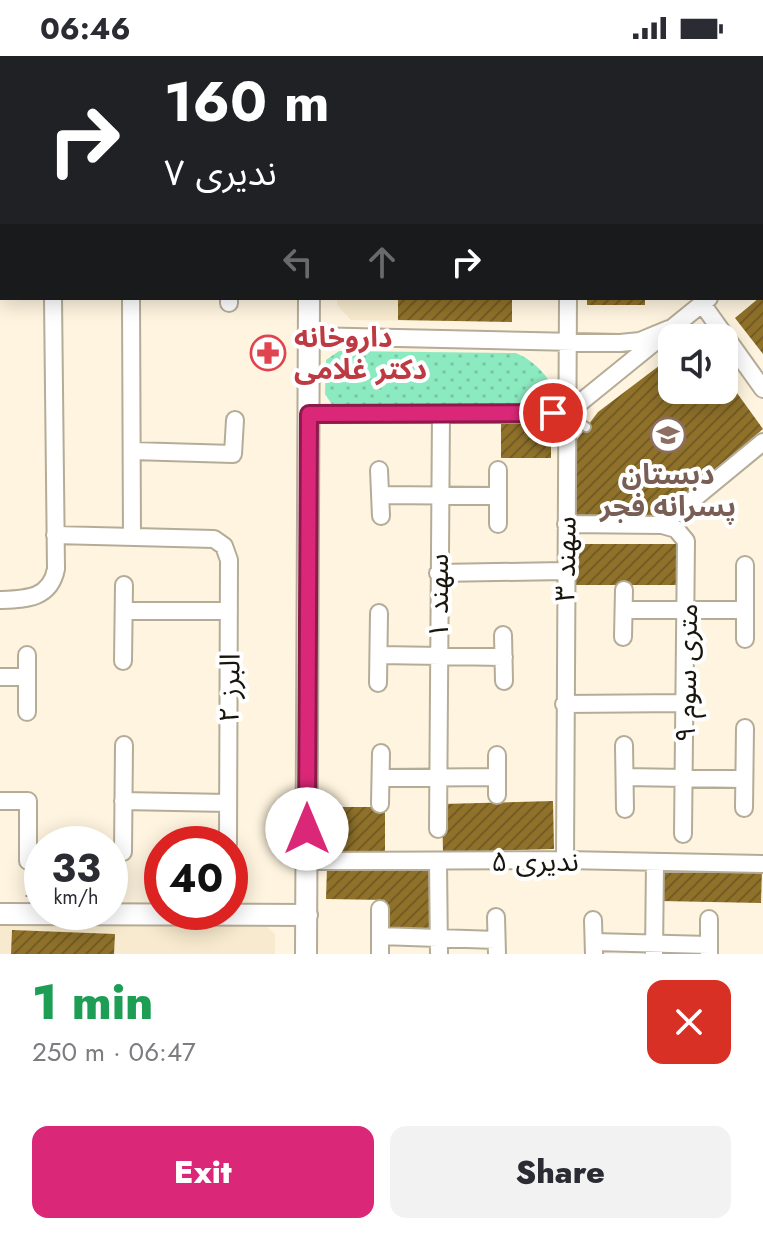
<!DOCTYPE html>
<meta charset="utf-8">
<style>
:root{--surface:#fff;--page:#f2f2f3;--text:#2b2b33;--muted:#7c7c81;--accent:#db2777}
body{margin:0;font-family:Jost,"Noto Sans Arabic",sans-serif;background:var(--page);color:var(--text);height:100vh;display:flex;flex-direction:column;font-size:30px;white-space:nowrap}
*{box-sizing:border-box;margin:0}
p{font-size:26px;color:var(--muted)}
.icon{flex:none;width:44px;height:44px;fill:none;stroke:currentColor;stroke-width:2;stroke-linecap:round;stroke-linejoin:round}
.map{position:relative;height:898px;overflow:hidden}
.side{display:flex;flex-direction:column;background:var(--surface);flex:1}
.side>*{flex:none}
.banner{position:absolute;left:0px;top:0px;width:764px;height:244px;box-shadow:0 4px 20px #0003;background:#202124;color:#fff;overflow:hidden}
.buttons{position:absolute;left:658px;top:268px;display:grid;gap:16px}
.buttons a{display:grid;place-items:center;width:80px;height:80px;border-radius:16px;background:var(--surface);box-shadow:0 4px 20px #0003;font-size:40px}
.speed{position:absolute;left:24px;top:770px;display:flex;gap:16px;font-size:40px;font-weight:700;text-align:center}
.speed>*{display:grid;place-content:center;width:104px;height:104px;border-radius:50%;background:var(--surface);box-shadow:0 4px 20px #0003;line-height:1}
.speed small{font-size:20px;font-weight:400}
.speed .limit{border:12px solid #d22;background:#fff;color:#111}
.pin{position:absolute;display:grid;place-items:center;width:68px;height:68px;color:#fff;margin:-34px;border:4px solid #fff;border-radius:50%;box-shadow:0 2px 8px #0007}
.me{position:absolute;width:88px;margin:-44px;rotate:0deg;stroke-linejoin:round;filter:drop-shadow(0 0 6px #0008)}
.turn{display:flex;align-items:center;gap:28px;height:168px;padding:0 32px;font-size:36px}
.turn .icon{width:104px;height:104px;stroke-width:2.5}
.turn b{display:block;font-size:56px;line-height:68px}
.lanes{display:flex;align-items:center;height:76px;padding:0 32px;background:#0003;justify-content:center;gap:40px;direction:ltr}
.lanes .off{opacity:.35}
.round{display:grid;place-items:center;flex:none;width:84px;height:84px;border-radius:16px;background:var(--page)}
.headline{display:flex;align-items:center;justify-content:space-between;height:136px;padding:0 32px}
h1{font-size:48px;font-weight:800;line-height:60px;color:#1e9e55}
.cta{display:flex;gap:16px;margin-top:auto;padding:16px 32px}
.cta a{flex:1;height:92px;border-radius:16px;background:var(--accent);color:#fff;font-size:32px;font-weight:800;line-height:92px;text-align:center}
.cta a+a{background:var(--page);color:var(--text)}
.status{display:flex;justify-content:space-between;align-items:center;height:56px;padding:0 40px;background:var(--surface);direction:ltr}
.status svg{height:22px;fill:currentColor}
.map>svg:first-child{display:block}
.built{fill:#f7eace}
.grass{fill:url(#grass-dots)}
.building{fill:url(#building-hatch)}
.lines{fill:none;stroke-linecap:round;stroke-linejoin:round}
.service-casing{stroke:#b5ac98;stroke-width:12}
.minor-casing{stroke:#b5ac98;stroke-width:20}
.tertiary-casing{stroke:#b5ac98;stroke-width:24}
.path{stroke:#a39c8c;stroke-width:3;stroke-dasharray:2 6;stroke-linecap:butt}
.service{stroke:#fff;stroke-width:8}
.minor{stroke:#fff;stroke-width:16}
.tertiary{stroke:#fff;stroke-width:20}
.route-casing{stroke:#8e194d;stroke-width:20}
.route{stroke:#db2777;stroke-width:14}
.labels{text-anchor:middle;stroke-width:8;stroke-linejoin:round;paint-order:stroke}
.health-label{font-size:28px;font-weight:bold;fill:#be3a42;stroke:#fff;text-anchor:start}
.education-label{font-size:28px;font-weight:bold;fill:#785e54;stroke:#fff}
.street-label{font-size:28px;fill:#18150d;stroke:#fff}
</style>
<div class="status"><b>06:46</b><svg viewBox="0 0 49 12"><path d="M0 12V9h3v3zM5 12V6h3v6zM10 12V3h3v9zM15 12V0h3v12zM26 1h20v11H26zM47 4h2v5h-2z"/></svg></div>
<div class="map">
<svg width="763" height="898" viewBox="0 0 763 898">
<defs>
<pattern id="grass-dots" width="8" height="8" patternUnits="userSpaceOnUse" patternTransform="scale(2)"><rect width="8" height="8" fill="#8ceac1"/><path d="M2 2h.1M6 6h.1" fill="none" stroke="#78c8a5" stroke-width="1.8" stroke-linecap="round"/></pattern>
<pattern id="building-hatch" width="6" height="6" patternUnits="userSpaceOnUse" patternTransform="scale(2)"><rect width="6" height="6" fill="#8f712a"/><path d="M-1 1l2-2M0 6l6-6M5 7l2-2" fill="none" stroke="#745c22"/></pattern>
</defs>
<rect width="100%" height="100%" fill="#fef4df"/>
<path class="built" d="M 337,242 L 454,242 L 454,265 L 351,264 L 337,249 Z
M 0,868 L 264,868 L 275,878 L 275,898 L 0,898 Z"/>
<path class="grass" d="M 339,295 L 516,297 C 535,305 554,324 556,345 L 549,350 L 333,350 L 325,338 L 326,304 Z"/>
<path class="building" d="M 398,242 L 512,242 L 512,266 L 398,264 Z
M 587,242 L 645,242 L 645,249 L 587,249 Z
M 759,242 L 763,242 L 763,298 L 735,262 Z
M 672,300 L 672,334 L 724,334 L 724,319 L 763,373 L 659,461 L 575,459 L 576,385 L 598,356 Z
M 501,362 L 551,363 L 551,402 L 501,402 Z
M 571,488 L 681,488 L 682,529 L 571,529 Z
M 553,745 L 554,793 L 443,796 L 442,748 Z
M 326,751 L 385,751 L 385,795 L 325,795 Z
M 661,810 L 762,812 L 761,847 L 661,845 Z
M 327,811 L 431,812 L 430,876 L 384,875 L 385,844 L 326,843 Z
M 12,874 L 115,878 L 114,898 L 11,898 Z"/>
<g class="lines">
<g class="service-casing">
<path id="service" d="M 567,358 L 586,371"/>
</g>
<g class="minor-casing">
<path id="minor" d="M 568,0 L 568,2
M 691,0 L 691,2
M 55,2 L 55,0
M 510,2 L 510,0
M 626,2 L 626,0
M 762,31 L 763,31
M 0,39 L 2,39
M 762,110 L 763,110
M 0,191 L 2,191
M 762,201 L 763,201
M 131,242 L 132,481
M 229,242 L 229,247
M 703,249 L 763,333
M 308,280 L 620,287 L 640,285 L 669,273
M 309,358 L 566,358
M 566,358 L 709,242
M 132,395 L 233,398 L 235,364
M 379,414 L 381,460
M 498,414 L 498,468
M 381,439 L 497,440
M 566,468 L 662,469 L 676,473 L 686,485 L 683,778
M 662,469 L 763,386
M 55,479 L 214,483 L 224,490 L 229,504 L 228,788
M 438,517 L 564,515
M 0,544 C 26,543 50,543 56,513 L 53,242
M 624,554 L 745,554
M 125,555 L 229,555
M 503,579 L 504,625
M 623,581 L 624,534
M 745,583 L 745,509
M 27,599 L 27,656
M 379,599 L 504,601
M 123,605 L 124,529
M 0,621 L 27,621
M 378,627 L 379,557
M 564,648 L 686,647
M 624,689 L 625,753
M 625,721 L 744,723
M 382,722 L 496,721
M 497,739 L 497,699
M 0,745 L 28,745 L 28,805
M 123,745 L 227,747
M 380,748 L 381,697
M 744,752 L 745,672
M 438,773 L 441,358
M 123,796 L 124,689
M 565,804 L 568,242
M 307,805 L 565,804 L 763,808
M 438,805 L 439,898
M 496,861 L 497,898
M 593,864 L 594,898
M 380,880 L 496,884
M 594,886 L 709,889
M 380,898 L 380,853
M 654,898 L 655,806
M 709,898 L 709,863"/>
</g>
<g class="tertiary-casing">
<path id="tertiary" d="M 310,2 L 310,0
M 0,858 L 307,859
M 306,898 L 309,242"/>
</g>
<path class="path" d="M 121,840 L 122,812
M 27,841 L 27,821"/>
<use href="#service" class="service"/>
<use href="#minor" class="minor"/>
<use href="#tertiary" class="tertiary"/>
</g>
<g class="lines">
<g class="route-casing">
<path id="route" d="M 307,773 L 309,358 L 553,357"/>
</g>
<use href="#route" class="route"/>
</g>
<defs>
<g id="pharmacy-ring" transform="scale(1.8)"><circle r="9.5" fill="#fff" stroke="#e0444e" stroke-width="1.5"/><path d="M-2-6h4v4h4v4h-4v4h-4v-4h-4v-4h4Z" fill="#e0444e"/></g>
<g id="school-ring" transform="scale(1.8)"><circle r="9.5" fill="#fff" stroke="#8d6e63" stroke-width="1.5"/><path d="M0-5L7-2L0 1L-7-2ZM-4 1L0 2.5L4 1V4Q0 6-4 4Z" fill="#8d6e63"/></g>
</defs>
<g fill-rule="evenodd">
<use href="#pharmacy-ring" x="268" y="297"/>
<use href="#school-ring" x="668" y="379"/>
</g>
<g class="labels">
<g class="health-label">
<text x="294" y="291">داروخانه<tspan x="294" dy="32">دکتر غلامی</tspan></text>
</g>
<g class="education-label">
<text x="668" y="428">دبستان<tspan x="668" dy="32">پسرانه فجر</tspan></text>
</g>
<g class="street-label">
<text transform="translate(565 503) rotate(-89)" y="10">سهند ۳</text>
<text transform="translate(438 540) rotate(-90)" y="10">سهند ۱</text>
<text transform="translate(686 617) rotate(-89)" y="10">۹ متری سوم</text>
<text transform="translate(229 632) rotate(-89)" y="10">البرز ۲</text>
<text x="535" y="815">ندیری ۵</text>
</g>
</g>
</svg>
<div class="buttons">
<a><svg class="icon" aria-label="sound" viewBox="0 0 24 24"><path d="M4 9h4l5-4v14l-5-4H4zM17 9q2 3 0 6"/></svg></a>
</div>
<div class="speed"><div>33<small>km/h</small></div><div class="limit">40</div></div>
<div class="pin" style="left:553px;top:357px;background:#d93025"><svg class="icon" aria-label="arrive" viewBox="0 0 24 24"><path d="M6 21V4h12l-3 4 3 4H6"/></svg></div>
<svg class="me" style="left:307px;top:773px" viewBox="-20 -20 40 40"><circle r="19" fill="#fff"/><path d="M0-13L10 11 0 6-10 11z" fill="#db2777"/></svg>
<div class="banner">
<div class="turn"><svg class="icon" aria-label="right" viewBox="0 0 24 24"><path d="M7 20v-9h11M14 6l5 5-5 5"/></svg><div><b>160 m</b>ندیری ۷</div></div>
<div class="lanes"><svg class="icon off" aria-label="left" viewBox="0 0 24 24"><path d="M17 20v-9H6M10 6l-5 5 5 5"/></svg><svg class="icon off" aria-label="ahead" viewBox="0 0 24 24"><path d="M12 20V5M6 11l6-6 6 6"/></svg><svg class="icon" aria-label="right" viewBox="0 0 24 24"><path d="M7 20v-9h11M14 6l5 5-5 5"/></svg></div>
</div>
</div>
<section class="side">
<div class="headline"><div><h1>1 min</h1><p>250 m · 06:47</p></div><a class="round" style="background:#d93025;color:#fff"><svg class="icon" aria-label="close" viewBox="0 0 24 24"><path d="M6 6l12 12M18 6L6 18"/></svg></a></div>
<div class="cta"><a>Exit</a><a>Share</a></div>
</section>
